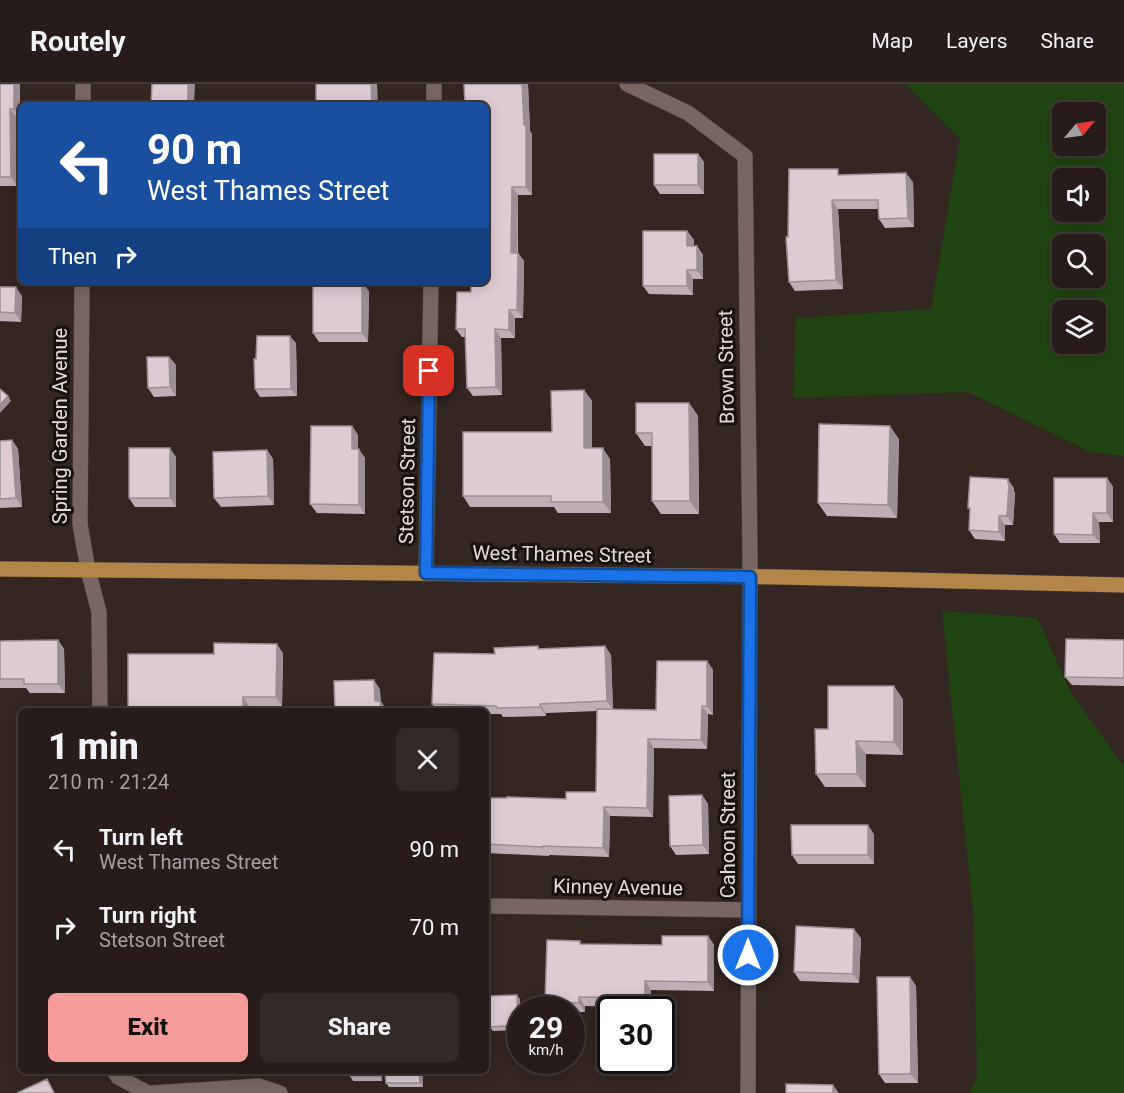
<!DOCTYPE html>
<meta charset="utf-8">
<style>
:root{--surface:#271c19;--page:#332926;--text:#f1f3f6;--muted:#a4a1a2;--line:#433a38;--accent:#f59b9a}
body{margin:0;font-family:Roboto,sans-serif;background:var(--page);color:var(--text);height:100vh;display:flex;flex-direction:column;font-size:22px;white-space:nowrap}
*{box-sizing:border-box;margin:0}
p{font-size:20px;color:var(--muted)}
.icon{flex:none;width:33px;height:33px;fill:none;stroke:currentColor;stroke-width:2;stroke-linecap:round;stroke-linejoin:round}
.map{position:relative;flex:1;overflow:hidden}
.details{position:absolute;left:18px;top:624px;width:471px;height:366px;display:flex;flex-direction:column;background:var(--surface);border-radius:9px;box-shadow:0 3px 15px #0003,0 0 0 2px var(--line)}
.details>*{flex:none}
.banner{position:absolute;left:18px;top:18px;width:471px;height:183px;border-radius:9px;box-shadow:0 3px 15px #0003,0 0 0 2px var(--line);background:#1a4fa0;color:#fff;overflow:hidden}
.needle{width:39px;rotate:61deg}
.fabs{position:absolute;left:1052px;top:18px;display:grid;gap:12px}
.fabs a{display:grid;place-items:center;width:54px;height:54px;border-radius:9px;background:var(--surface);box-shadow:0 3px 15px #0003,0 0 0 2px var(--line);font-size:30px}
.speed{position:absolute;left:507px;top:912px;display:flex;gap:12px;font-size:30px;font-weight:700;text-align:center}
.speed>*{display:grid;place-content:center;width:78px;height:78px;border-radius:50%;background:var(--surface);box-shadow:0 3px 15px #0003,0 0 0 2px var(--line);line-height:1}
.speed small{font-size:15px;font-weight:400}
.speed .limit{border:3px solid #111;border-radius:9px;background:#fff;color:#111}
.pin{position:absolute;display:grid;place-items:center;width:51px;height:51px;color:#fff;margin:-26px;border-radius:12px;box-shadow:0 3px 9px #0006}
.me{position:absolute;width:66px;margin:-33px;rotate:0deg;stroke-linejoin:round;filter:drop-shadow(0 0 4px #0008)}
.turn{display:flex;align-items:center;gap:21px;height:126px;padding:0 30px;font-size:27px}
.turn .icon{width:78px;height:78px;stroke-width:2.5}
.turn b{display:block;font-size:42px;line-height:51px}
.then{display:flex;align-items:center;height:57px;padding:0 30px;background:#0003;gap:12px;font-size:22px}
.round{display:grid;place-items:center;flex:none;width:63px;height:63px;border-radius:9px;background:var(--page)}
.head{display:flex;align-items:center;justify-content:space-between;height:102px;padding:0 30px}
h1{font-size:36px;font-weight:800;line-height:45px}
.action{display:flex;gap:12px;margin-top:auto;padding:12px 30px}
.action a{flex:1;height:69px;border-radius:9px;background:var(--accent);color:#111;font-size:24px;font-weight:800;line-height:69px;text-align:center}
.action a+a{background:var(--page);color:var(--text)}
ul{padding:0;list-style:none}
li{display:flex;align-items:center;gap:18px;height:78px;padding:0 30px}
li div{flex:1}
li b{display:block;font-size:22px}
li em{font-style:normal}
header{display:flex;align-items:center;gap:36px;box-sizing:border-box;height:84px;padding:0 30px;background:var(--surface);border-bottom:2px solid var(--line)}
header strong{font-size:28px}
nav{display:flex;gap:33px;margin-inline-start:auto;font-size:21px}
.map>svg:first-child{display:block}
.green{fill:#204512;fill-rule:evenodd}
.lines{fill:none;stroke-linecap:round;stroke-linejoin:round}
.minor-casing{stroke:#50443f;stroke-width:16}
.major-casing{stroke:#50443f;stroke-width:16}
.minor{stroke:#786761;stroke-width:15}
.major{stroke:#b38548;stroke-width:15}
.wall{fill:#beafb6}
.shaded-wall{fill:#9b8e94}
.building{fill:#ddcbd4;stroke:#9b8e94;stroke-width:1.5}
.route-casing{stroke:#114b97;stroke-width:15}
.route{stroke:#1a73e8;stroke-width:10}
.labels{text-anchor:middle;stroke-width:6;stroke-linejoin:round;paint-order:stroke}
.street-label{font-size:20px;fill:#e5dbd7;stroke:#17110f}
</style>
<header>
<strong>Routely</strong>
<nav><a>Map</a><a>Layers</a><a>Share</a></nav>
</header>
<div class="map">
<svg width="1124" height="1009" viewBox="0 0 1124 1009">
<rect width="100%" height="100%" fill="#342621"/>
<path class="green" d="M 905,0 L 1124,0 L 1124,372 L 1090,368 L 968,308 L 793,314 L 796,234 L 931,225 L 960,55 ZM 1062,28 L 1095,28 L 1095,62 L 1062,62 ZM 1062,94 L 1095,94 L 1095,128 L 1062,128 ZM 1062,160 L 1095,160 L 1095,194 L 1062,194 ZM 1062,226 L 1095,226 L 1095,260 L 1062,260 Z
M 942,527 L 1037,534 L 1070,607 L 1124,683 L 1124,1009 L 970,1009 L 977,993 L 974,836 Z"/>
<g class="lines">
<g class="minor-casing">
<path id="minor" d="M 627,0 L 688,29 L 745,72 L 750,470 L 748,1009
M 83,21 L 83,0
M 434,21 L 434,0
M 82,198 L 80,440 L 88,486 L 99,528 L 100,627
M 426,489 L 431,198
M 486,822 L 748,826
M 114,987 L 118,993 L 148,1009
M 152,1009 L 259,1002 L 280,1009"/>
</g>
<g class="major-casing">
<path id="major" d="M 0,485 L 781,493 L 1124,501"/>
</g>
<use href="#minor" class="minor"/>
<use href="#major" class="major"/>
</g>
<path class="wall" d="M 0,0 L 20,0 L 20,33 L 17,34 L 17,102 L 0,102 Z
M 528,0 L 530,47 L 532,50 L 532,111 L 518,111 L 518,169 L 524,177 L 523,234 L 515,234 L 515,254 L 501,254 L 502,311 L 473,312 L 467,304 L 466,253 L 462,253 L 456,245 L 471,208 Z
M 698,70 L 704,78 L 704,110 L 660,110 L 654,101 Z
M 842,91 L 913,98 L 914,143 L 885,144 L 879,135 L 878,125 L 838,125 L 843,205 L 795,207 L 789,198 L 788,153 Z
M 687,147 L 694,156 L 693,162 L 697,162 L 703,171 L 703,195 L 693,195 L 693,211 L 649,210 L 643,202 Z
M 0,202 L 22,212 L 21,238 L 0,237 Z
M 369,207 L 368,258 L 319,258 L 313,249 Z
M 296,259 L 297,312 L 260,313 L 255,305 L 256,275 Z
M 169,273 L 176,281 L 176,312 L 154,313 L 148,304 Z
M 584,306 L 592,317 L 592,364 L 610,375 L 611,429 L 558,429 L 554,423 L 470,423 L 463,412 L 552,348 Z
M 689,319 L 698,332 L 699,430 L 661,430 L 652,417 L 652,362 L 645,362 L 636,349 Z
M 352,342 L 358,351 L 358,365 L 365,374 L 365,430 L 317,429 L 310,420 Z
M 899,355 L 897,434 L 827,432 L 818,419 Z
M 12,356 L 18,365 L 22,423 L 0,424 L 0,357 Z
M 267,366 L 273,375 L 274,421 L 221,423 L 214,414 Z
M 176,373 L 176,423 L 135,423 L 129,414 Z
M 1107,394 L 1113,403 L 1113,438 L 1099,438 L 1100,459 L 1060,459 L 1054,450 Z
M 1014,404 L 1014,407 L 1015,409 L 1013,441 L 1005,441 L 1005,457 L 975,455 L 969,446 L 970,426 L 968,424 Z
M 58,556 L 64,565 L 65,609 L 30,609 L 26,604 L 0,604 L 0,557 Z
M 1124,556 L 1124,602 L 1072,601 L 1065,593 Z
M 538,562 L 539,565 L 605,562 L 611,571 L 613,625 L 656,626 L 707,577 L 713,586 L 713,631 L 708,630 L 707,665 L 654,664 L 653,733 L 610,732 L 609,773 L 549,771 L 549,772 L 486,769 L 486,714 L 566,715 L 596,708 L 597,627 L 546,629 L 546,632 L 503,633 L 501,630 L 486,630 L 486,627 L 437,627 L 432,620 L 495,570 Z
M 283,569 L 282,622 L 249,622 L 249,627 L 128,627 L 214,570 Z
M 903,615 L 903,671 L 866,670 L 866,703 L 825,703 L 816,690 L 828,645 Z
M 702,711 L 708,720 L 709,770 L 676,771 L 670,762 Z
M 874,750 L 874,780 L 798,780 L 792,771 Z
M 708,852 L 714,861 L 714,907 L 651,906 L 651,923 L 585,922 L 585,928 L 572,928 L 572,926 L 550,926 L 545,918 L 583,860 L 662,861 Z
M 861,854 L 859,899 L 800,897 L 794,888 Z
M 910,893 L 916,902 L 918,999 L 885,999 L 879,990 Z
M 520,915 L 520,946 L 493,947 L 490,943 Z
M 382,987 L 382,997 L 353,997 L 350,992 Z
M 385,987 L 423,987 L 423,1003 L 389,1003 L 386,999 Z"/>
<path class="shaded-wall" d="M 14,0 L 20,0 L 20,33 L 14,25 Z
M 188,0 L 195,0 L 194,21 L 188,21 Z
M 371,0 L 377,0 L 378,21 L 372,21 Z
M 522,0 L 528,0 L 530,47 L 532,50 L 532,111 L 526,103 Z
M 10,25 L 17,34 L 17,102 L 11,93 Z
M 698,70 L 704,78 L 704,110 L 698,101 Z
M 906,89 L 913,98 L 914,143 L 908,134 Z
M 512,103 L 518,111 L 517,177 L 511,169 Z
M 832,116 L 838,125 L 843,205 L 836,196 Z
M 687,147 L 694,156 L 693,171 L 687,162 Z
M 697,162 L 703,171 L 703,195 L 697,186 Z
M 518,169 L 524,177 L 523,234 L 517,226 Z
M 687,186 L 693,195 L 693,211 L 687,202 Z
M 362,198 L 369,207 L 368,258 L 362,249 Z
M 16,203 L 22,212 L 21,238 L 15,229 Z
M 509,226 L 515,234 L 515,254 L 509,246 Z
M 495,245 L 501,254 L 502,311 L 496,303 Z
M 290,252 L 296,259 L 297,312 L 291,305 Z
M 169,273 L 176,281 L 176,312 L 170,303 Z
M 584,306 L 592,317 L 592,375 L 584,364 Z
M 8,312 L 11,317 L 0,329 L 0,321 Z
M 689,319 L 698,332 L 699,430 L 690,417 Z
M 352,342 L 358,351 L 358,374 L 352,365 Z
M 890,342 L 899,355 L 897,434 L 888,421 Z
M 12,356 L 18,365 L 22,423 L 16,414 Z
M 170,364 L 176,373 L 176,423 L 170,414 Z
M 603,364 L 610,375 L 611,429 L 603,418 Z
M 359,365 L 365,374 L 365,430 L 359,421 Z
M 267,366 L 273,375 L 274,421 L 268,412 Z
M 1107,394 L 1113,403 L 1113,438 L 1107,429 Z
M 1008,395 L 1014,404 L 1014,407 L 1015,409 L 1013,441 L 1007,432 Z
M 1093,429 L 1099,438 L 1100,459 L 1093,451 Z
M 999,432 L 1005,441 L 1005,457 L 999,448 Z
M 58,556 L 64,565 L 65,609 L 58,600 Z
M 277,560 L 283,569 L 282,622 L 276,613 Z
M 605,562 L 611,571 L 613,626 L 607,617 Z
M 707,577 L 713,586 L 713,631 L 707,622 Z
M 374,596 L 380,605 L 381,617 L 387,627 L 381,627 L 375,617 Z
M 894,602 L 903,615 L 903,671 L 894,658 Z
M 243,613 L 249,622 L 249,627 L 244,627 L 243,625 Z
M 540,620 L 546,629 L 546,632 L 540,623 Z
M 702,622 L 708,630 L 707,665 L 701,656 Z
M 648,655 L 654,664 L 653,733 L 647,724 Z
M 856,657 L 866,670 L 866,703 L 857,690 Z
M 702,711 L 708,720 L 709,770 L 703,761 Z
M 604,723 L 610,732 L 609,773 L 603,764 Z
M 868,741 L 874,750 L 874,780 L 868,771 Z
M 854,845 L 861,854 L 859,899 L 853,890 Z
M 708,852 L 714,861 L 714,907 L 708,898 Z
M 910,893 L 916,902 L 918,999 L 911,990 Z
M 645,897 L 651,906 L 651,923 L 645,914 Z
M 517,911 L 520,915 L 520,945 L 518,941 Z
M 579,913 L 585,922 L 585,928 L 579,919 Z
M 379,987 L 382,987 L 382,997 L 379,992 Z
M 419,987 L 423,987 L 423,1003 L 420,999 Z
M 833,1001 L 839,1009 L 833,1009 Z"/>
<path class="building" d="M 0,0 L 14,0 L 14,25 L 10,25 L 11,93 L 0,93 Z
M 152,0 L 188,0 L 188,21 L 151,21 Z
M 316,0 L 371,0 L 372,21 L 316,21 Z
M 464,0 L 522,0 L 524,41 L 526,41 L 526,103 L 512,103 L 511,169 L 518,169 L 517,226 L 509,226 L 509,246 L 495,245 L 496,303 L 467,304 L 465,245 L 456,245 L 457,208 L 471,208 L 471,198 L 486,198 L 486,21 L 465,21 Z
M 654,70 L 698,70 L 698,101 L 654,101 Z
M 789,85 L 838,85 L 838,91 L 906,89 L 908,134 L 879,135 L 878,116 L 832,116 L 836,196 L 789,198 L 786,153 L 788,153 Z
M 643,147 L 687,147 L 687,162 L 697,162 L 697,186 L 687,186 L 687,202 L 643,202 Z
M 313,198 L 362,198 L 362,249 L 313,249 Z
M 0,203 L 16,203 L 15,229 L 0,228 Z
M 257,252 L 290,252 L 291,305 L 255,305 L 254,275 L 256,275 Z
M 147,273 L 169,273 L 170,303 L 148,304 Z
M 0,305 L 8,312 L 0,321 Z
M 584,306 L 584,364 L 603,364 L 603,418 L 551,418 L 551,412 L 463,412 L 463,348 L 552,348 L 551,307 Z
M 636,319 L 689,319 L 690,417 L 652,417 L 652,349 L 636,349 Z
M 819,340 L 890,342 L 888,421 L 818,419 Z
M 311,342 L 352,342 L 352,365 L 359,365 L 359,421 L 310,420 Z
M 12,356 L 16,414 L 0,415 L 0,357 Z
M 129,364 L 170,364 L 170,414 L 129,414 Z
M 267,366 L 268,412 L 214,414 L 213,368 Z
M 970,393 L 1008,395 L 1008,399 L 1009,400 L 1007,432 L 999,432 L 999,448 L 969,446 L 970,424 L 968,424 Z
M 1054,394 L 1107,394 L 1107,429 L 1093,429 L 1093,451 L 1054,450 Z
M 1066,555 L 1124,556 L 1124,594 L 1065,593 Z
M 58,556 L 58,600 L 24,600 L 24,595 L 0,595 L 0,557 Z
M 214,559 L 277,560 L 276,613 L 243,613 L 243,625 L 181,623 L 181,627 L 128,627 L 128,570 L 214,570 Z
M 538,562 L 538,565 L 605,562 L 607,617 L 540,620 L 540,623 L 497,624 L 496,622 L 432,620 L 434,569 L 495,570 L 494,564 Z
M 657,577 L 707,577 L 707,622 L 702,622 L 701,656 L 648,655 L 647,724 L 604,723 L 603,764 L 543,762 L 543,763 L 486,760 L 486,714 L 507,714 L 507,713 L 566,715 L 566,708 L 596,708 L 597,625 L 656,626 Z
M 374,596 L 375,617 L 380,617 L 381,627 L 335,627 L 334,597 Z
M 828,602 L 894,602 L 894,658 L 856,657 L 857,690 L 816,690 L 815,645 L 828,645 Z
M 702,711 L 703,761 L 670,762 L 669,712 Z
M 791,741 L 868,741 L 868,771 L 792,771 Z
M 796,842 L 854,845 L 853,890 L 794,888 Z
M 662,852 L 708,852 L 708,898 L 645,897 L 645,914 L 579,913 L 579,919 L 545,918 L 547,856 L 580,857 L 580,860 L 662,861 Z
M 877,893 L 910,893 L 911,990 L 879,990 Z
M 517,911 L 518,941 L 490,943 L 489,912 Z
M 350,987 L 379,987 L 379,992 L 350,992 Z
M 385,987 L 419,987 L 420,999 L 386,999 Z
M 47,995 L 54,1009 L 17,1009 Z
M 786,1000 L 833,1001 L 833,1009 L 786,1009 Z"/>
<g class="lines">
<g class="route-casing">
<path id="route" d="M 429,287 L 426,489 L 750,493 L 748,871"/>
</g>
<use href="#route" class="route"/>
</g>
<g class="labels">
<g class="street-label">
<text transform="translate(726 283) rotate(-91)" y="7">Brown Street</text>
<text transform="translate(60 342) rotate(-90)" y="7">Spring Garden Avenue</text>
<text transform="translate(407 397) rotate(-89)" y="7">Stetson Street</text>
<text transform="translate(562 470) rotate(1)" y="7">West Thames Street</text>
<text transform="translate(728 751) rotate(-90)" y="7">Cahoon Street</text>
<text transform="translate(618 803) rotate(1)" y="7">Kinney Avenue</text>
</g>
</g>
</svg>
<div class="fabs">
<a><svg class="needle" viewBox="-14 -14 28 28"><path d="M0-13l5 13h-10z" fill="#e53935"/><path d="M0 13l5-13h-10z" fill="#a4a1a2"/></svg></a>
<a><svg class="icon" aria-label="sound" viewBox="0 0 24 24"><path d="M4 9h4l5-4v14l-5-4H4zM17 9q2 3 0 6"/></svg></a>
<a><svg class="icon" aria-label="search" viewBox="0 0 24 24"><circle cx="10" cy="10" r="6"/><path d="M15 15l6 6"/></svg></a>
<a><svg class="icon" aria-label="layers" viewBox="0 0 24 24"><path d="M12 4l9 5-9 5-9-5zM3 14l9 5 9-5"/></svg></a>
</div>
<div class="speed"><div>29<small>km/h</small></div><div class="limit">30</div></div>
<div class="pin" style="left:429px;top:287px;background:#d93025"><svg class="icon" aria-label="arrive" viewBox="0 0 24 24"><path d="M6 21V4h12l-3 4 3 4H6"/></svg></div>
<svg class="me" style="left:748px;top:871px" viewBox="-20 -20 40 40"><circle r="17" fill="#1a73e8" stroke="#fff" stroke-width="3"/><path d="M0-11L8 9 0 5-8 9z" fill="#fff"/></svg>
<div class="banner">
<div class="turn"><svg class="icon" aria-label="left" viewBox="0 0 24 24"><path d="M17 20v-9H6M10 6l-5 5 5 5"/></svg><div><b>90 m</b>West Thames Street</div></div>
<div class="then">Then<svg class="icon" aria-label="right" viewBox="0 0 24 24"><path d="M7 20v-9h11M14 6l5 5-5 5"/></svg></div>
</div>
<section class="details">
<div class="head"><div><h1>1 min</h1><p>210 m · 21:24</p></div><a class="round"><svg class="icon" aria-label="close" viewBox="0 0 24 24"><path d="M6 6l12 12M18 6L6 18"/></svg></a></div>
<ul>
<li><svg class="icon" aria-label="left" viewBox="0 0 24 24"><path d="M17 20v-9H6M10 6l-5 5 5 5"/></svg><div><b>Turn left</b><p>West Thames Street</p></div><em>90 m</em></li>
<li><svg class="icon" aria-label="right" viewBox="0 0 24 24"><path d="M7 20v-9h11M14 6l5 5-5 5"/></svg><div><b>Turn right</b><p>Stetson Street</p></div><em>70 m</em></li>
</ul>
<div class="action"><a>Exit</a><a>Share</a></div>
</section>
</div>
